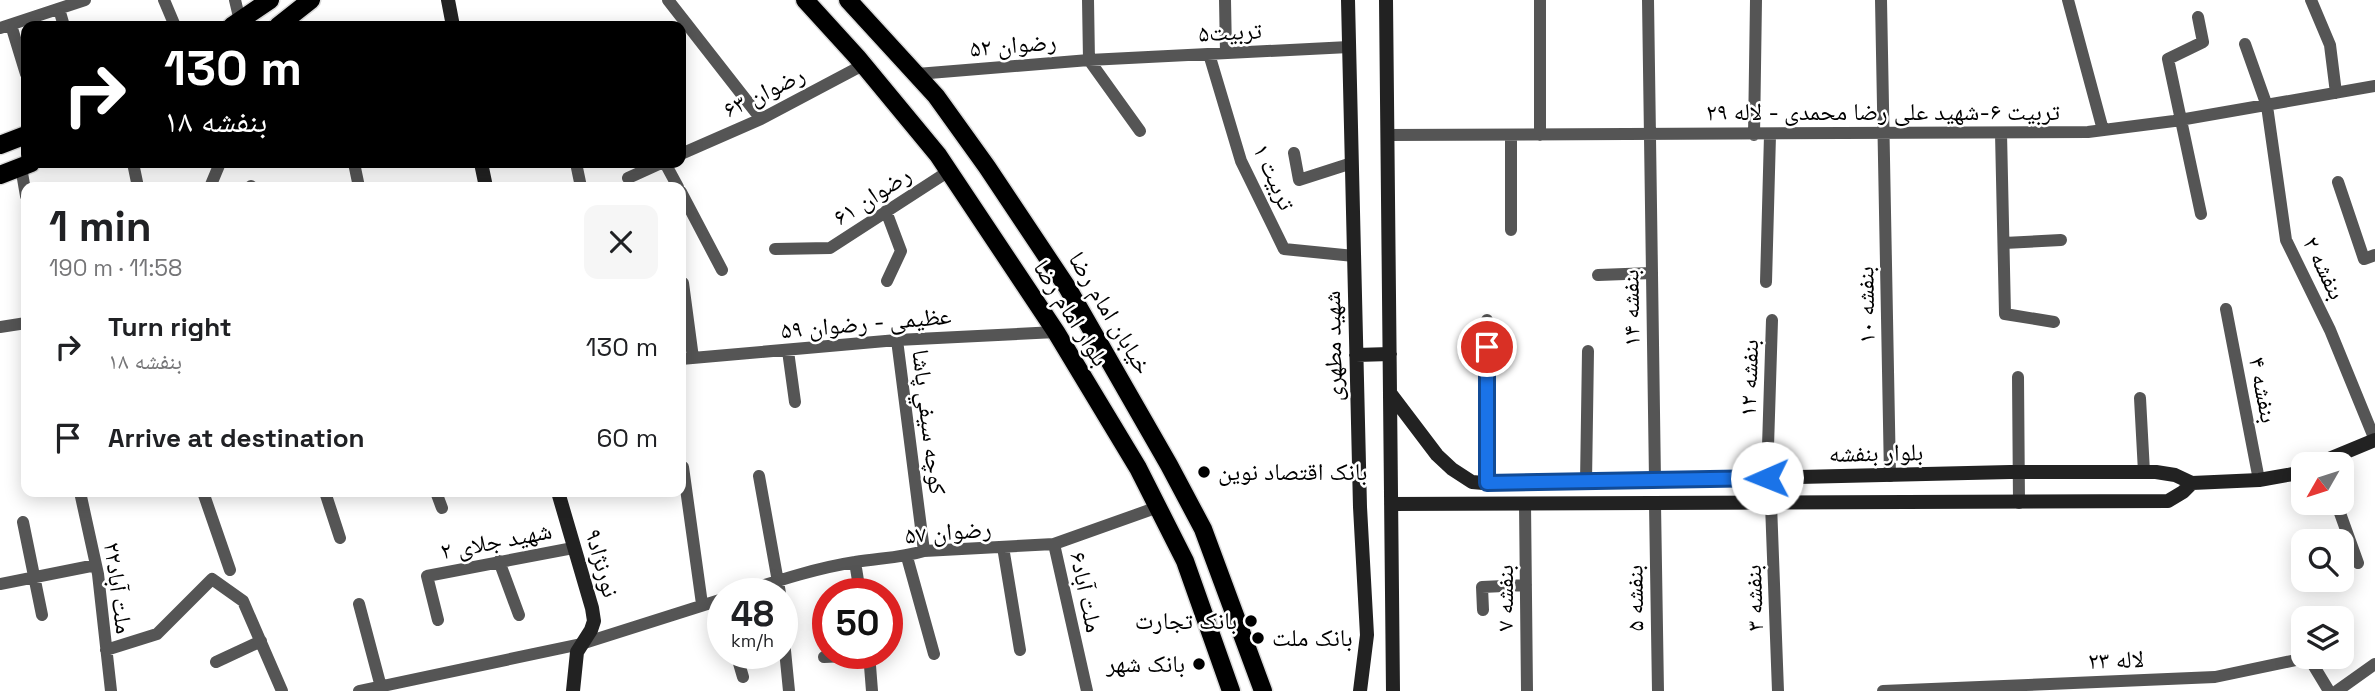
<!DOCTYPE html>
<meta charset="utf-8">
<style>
:root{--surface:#fff;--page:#f6f6f6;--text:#202124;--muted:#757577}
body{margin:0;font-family:"Space Grotesk","Noto Naskh Arabic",sans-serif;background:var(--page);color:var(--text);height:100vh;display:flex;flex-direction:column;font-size:26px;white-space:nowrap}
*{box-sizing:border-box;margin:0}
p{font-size:23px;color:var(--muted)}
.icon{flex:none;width:38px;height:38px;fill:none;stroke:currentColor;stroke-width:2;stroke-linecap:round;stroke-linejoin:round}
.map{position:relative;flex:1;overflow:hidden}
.drawer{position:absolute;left:21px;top:182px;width:665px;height:315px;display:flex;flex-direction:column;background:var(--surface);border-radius:14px;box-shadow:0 4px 18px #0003}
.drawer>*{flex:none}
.banner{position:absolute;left:21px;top:21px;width:665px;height:147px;border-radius:14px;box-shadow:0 4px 18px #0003;background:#000;color:#fff;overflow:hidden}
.needle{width:46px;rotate:231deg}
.buttons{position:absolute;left:2291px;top:452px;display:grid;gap:14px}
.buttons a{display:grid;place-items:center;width:63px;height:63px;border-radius:14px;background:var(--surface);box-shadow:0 4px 18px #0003;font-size:35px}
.speed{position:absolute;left:707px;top:578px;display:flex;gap:14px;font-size:35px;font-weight:700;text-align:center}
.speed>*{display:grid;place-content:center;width:91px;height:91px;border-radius:50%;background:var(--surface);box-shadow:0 4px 18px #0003;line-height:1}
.speed small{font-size:18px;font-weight:400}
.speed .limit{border:10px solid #d22;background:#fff;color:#111}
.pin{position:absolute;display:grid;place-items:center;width:60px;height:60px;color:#fff;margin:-30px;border:4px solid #fff;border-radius:50%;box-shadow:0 2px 7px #0007}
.me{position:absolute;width:77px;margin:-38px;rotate:269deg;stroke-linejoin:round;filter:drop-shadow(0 0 5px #0008)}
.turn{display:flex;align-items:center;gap:24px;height:147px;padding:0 28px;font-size:32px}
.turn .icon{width:91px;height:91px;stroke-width:2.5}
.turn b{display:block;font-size:49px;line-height:60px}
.round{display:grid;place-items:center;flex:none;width:74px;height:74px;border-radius:14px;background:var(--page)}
.overview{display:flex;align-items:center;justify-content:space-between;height:119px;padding:0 28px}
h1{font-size:42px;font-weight:700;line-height:52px}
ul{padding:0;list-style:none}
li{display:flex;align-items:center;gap:21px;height:91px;padding:0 28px}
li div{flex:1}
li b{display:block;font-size:26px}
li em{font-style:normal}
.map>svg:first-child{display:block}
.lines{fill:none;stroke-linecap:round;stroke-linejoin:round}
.primary-casing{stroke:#dbdbdb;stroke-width:21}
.street{stroke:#555;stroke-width:12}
.secondary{stroke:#222;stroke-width:14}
.primary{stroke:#000;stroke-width:18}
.route-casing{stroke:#114b97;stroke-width:18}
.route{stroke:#1a73e8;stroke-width:12}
.poi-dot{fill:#000;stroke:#fff;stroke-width:2.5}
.labels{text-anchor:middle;stroke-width:5;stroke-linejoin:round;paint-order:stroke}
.street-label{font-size:24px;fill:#000;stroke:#fff}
.poi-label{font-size:24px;fill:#000;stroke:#fff;text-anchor:start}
</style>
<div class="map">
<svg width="2375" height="691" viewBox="0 0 2375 691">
<rect width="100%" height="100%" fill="#fff"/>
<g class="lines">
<g class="primary-casing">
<path id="primary" d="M 805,0 L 857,57 L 938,155 L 1056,332 L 1138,468 L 1185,561 L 1231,691
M 848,0 L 936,96 L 987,167 L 1067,287 L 1169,465 L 1203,529 L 1263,691
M 232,26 L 270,0
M 278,26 L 311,0
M 0,145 L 26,135
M 0,175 L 31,163"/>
</g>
<path class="street" d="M 164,0 L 175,26
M 235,0 L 240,21
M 668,0 L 761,119
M 1088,0 L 1089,60 L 1140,131
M 1225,0 L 1226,53
M 1648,0 L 1655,480
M 1881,0 L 1890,476
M 2068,0 L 2103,130
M 2311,0 L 2330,45 L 2336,93
M 59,9 L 64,26
M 2198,17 L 2203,42 L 2168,59 L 2201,214
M 11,25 L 26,74
M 0,28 L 85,0
M 2245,44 L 2267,106 L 2286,240 L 2330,330 L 2375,440
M 1209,54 L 1241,161 L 1284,249 L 1354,256
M 917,74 L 1089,60 L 1349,47
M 2001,133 L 2005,314 L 2054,322
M 1387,135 L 2088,132 L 2174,121 L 2375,86
M 1540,135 L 1540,0
M 1754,135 L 1756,0
M 1294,153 L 1299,180 L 1352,163
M 681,154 L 761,119 L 863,65
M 133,163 L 138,187
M 354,163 L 359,187
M 576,163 L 581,187
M 665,163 L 678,187
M 21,167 L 26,196
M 628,178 L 661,163
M 2338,182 L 2364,259 L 2375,255
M 251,186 L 251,187
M 210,187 L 220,163
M 681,192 L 722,270
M 886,211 L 901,251 L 887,281
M 1511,230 L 1511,135
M 2004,243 L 2061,240
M 775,249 L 830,248 L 949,171
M 1598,275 L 1652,273
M 1766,282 L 1770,135
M 683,283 L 693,358
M 2226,309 L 2259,480
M 1487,320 L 1487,483
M 0,327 L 26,323
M 897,340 L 924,551
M 788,351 L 795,402
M 681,359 L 897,340 L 1056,332
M 2018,377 L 2019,503
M 2140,398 L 2144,472
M 683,467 L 702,604
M 759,476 L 780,593
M 1767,478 L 1772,320
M 1586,482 L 1588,351
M 80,492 L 98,574 L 111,691
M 203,492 L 230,570
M 325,492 L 340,538
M 436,492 L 442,508
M 2336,502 L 2358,563
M 1525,504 L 1527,691
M 1655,504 L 1658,691
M 1771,504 L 1778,691
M 23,522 L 42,615
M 1054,544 L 1087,691
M 1003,547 L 1020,650
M 907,557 L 934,654
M 499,561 L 519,615
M 855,562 L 860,593
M 0,584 L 96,565
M 740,593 C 777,581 816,568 855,562 C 879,558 901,558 924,551 L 1054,544 L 1158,507
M 359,604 L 381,687
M 1483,610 L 1482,587 L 1526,585
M 438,620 L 427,576 L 573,548
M 782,620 L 789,691
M 106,650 L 157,634 L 212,579 L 243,601 L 282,691
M 736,653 L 743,677
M 869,653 L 872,691
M 824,657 L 869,655
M 216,662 L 261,641
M 359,691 L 581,644 L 723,599
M 1883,691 L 2215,677 L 2301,659 L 2312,663 L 2329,691
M 2337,691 L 2375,664"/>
<path class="secondary" d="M 448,0 L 453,26
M 1348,0 L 1360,507 L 1367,635 L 1360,691
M 1386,0 L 1393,691
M 481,163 L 486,187
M 1356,355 L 1390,354
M 1390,393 L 1437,455 L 1452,469 L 1472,482 L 1495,484 L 2010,472 L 2156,472 L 2175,475 L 2192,483 L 2259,480 L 2293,474 L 2303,469
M 2317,464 L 2375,440
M 558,492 L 592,608 L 594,621 L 591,630 L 577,652 L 573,691
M 1391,504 L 2168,501 L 2183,492 L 2192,483"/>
<use href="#primary" class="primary"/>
</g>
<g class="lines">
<g class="route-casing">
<path id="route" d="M 1487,347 L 1487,483 L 1767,478"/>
</g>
<use href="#route" class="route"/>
</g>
<g class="poi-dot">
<circle cx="1204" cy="472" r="7"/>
<circle cx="1251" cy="621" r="7"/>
<circle cx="1258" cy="638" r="7"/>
<circle cx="1199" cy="664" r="7"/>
</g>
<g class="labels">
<g class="street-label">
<text transform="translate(1230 32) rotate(-3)" y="8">تربیت۵</text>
<text transform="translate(1013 45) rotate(-5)" y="8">رضوان ۵۲</text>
<text transform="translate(764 92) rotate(-26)" y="8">رضوان ۶۳</text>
<text x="1883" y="120">تربیت ۶-شهید علی رضا محمدی - لاله ۲۹</text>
<text transform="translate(1274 177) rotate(66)" y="8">تربیت ۱</text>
<text transform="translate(872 196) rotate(-33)" y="8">رضوان ۶۱</text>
<text transform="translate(2324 268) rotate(64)" y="8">بنفشه ۲</text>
<text transform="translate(1866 305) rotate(-91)" y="8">بنفشه ۱۰</text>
<text transform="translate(1631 308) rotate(-91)" y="8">بنفشه ۱۴</text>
<text transform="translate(1071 313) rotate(58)" y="8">بلوار امام رضا</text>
<text transform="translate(1110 313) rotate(59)" y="8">خیابان امام رضا</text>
<text transform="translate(866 323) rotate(-5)" y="8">عظیمی - رضوان ۵۹</text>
<text transform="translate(1333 346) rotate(-91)" y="8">شهید مطهری</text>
<text transform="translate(1749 378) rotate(-88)" y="8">بنفشه ۱۲</text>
<text transform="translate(2263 390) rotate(79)" y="8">بنفشه ۴</text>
<text transform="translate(929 422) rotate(83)" y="8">كوچه سيفي پاشا</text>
<text transform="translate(1876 453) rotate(-1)" y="8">بلوار بنفشه</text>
<text transform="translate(948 532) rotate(-5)" y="8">رضوان ۵۷</text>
<text transform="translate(496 541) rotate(-11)" y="8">شهید جلای ۲</text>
<text transform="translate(602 563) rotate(74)" y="8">نورنژاد۹</text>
<text transform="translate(118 588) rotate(82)" y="8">ملت آباد۲۲</text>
<text transform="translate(1086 592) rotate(78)" y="8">ملت آباد۶</text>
<text transform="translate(1505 598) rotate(-90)" y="8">بنفشه ۷</text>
<text transform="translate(1635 598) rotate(-91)" y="8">بنفشه ۵</text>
<text transform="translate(1754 598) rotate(-92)" y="8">بنفشه ۳</text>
<text transform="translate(2116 660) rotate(-2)" y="8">لاله ۲۳</text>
</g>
<g class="poi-label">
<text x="1218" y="480">بانک اقتصاد نوین</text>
<text x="1237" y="629" text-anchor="end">بانک تجارت</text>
<text x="1272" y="646">بانک ملت</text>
<text x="1185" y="672" text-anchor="end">بانک شهر</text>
</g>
</g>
</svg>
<div class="buttons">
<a><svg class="needle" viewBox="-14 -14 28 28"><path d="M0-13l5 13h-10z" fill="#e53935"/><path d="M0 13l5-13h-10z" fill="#757577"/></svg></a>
<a><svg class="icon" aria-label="search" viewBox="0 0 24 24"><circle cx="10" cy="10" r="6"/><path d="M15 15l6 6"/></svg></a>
<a><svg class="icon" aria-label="layers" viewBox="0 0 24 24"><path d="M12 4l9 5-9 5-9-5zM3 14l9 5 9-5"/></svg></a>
</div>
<div class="speed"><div>48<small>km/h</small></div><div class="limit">50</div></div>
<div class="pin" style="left:1487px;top:347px;background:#d93025"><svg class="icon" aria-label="arrive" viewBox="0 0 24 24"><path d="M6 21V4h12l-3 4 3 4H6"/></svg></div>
<svg class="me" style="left:1767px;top:478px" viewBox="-20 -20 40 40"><circle r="19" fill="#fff"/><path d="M0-13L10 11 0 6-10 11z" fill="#1a73e8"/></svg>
<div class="banner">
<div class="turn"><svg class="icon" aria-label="right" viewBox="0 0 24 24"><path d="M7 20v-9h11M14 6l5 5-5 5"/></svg><div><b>130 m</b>بنفشه ۱۸</div></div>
</div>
<section class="drawer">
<div class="overview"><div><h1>1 min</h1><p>190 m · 11:58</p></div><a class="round"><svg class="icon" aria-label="close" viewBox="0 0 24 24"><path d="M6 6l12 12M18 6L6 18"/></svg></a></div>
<ul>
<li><svg class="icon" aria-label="right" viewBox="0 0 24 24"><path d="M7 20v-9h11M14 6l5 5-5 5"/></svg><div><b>Turn right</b><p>بنفشه ۱۸</p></div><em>130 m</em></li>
<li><svg class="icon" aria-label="arrive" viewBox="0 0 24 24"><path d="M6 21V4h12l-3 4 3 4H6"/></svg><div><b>Arrive at destination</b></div><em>60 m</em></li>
</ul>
</section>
</div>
